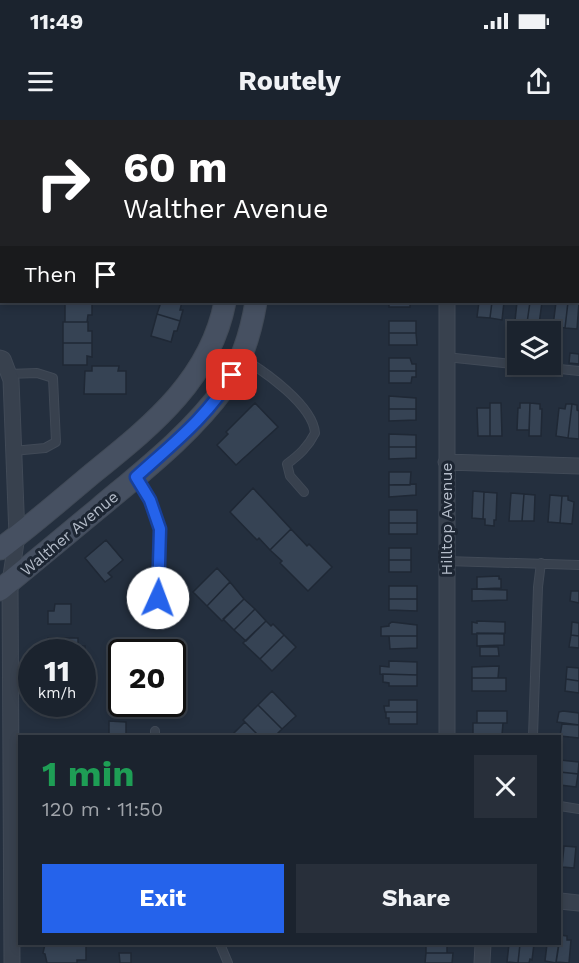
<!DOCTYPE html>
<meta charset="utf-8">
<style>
:root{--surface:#1b232e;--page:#282f3a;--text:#f1f3f6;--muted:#a0a4aa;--line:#39404a;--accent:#2563eb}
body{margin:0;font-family:"Work Sans",sans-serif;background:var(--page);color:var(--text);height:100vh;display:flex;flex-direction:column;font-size:22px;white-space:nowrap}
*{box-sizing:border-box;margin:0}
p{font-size:20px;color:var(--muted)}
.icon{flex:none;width:33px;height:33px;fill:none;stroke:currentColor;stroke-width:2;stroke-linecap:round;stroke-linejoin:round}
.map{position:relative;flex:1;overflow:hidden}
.panel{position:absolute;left:18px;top:615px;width:543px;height:210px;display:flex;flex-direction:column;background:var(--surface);border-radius:0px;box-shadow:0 3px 9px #0003,0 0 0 2px var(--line)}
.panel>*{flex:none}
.top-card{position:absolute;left:0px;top:0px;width:579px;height:183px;box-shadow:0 3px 9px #0003,0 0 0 2px var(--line);background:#202124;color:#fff;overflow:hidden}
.buttons{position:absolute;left:507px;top:201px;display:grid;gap:12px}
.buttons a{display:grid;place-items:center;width:54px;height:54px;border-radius:0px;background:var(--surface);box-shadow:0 3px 9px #0003,0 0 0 2px var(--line);font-size:30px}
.speed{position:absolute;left:18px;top:519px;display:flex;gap:12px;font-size:30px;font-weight:700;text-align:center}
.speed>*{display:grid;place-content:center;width:78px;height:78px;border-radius:50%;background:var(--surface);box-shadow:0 3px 9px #0003,0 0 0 2px var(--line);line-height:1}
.speed small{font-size:15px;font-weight:400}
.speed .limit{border:3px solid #111;border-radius:9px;background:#fff;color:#111}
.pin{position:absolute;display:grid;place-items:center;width:51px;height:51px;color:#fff;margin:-26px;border-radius:12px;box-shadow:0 3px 9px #0006}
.me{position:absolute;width:66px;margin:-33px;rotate:2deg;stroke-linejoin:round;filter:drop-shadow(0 0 4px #0008)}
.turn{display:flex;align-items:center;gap:21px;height:126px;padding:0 24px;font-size:27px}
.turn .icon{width:78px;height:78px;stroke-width:2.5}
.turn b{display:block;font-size:42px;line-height:51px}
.then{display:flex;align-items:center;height:57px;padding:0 24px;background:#0003;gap:12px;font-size:22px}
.round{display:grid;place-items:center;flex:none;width:63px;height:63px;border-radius:0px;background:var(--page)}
.overview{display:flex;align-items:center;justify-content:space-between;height:102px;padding:0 24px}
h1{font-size:36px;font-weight:700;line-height:45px;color:#1e9e55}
.primary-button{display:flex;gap:12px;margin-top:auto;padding:12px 24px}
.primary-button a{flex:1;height:69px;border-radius:0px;background:var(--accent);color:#fff;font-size:24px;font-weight:700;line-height:69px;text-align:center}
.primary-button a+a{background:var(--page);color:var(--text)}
.status{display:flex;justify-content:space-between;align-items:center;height:42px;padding:0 30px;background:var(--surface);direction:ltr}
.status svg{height:16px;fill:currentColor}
header{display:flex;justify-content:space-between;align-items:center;height:78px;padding:0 24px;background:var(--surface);font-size:27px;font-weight:700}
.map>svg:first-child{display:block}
.green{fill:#263c3f}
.building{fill:#364354;stroke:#1f2835;stroke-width:1.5}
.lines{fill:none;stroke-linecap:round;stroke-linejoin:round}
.service-casing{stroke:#414a57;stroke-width:10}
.minor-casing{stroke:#414a57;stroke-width:17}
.secondary-casing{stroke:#414a57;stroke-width:23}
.service{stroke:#38414e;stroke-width:8}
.minor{stroke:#38414e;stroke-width:15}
.secondary{stroke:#465061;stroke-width:21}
.route-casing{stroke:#184099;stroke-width:15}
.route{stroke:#2563eb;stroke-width:10}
.labels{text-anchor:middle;stroke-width:6;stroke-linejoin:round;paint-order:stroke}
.street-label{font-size:16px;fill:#b4bcc9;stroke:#1d2633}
</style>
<div class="status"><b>11:49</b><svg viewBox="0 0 49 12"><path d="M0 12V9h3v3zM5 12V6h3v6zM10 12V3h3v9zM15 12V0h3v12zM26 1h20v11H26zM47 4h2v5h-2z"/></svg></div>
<header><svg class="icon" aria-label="menu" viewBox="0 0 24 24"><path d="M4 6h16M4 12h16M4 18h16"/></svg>Routely<svg class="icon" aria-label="share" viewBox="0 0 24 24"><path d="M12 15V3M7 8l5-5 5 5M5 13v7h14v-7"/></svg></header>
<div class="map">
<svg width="579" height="843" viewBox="0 0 579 843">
<rect width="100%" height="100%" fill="#242f3e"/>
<path class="green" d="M 302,0 L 579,0 L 579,140 L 578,2 L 301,1 Z"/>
<path class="building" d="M 65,182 L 92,182 L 92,195 L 88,195 L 87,202 L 65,202 Z
M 161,182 L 182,182 L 180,190 L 183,190 L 180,201 L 157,194 Z
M 389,182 L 416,182 L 410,182 L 410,187 L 389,187 Z
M 479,182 L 492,182 L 490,198 L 477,197 Z
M 492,182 L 504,182 L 502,200 L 490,198 Z
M 517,182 L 530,182 L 527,203 L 515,201 Z
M 530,182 L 542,182 L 539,204 L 533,204 L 533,206 L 528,206 L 527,203 Z
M 556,182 L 568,182 L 565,208 L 553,206 Z
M 568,182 L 579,182 L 577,209 L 565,208 Z
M 157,194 L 180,201 L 177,211 L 174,211 L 171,222 L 151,216 Z
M 389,201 L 416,201 L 416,213 L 389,213 Z
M 63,202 L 88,202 L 88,211 L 92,211 L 92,223 L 63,223 Z
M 389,213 L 416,213 L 417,225 L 389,225 Z
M 63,223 L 92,223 L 92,237 L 87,236 L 87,245 L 63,245 Z
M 570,233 L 579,234 L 579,244 L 569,243 Z
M 389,238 L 410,238 L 412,244 L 416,244 L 416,251 L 389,251 Z
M 92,246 L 119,246 L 118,251 L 126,251 L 126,274 L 84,274 L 85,251 L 92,251 Z
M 389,251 L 416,251 L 416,257 L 412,257 L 411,263 L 389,263 Z
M 389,276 L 416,278 L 416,289 L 389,289 Z
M 255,283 L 278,307 L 236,345 L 217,325 L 228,314 L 226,312 Z
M 490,283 L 501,283 L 502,316 L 490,316 Z
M 520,283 L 530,283 L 529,310 L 517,310 L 518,288 L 520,288 Z
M 530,283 L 540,284 L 540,289 L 542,289 L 541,316 L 529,316 Z
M 566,284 L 572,284 L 568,318 L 556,316 L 559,288 L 565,289 Z
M 572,284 L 577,285 L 577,290 L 579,291 L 579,319 L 568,318 Z
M 477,288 L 490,288 L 490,316 L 478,316 Z
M 389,289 L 416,289 L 416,300 L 389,301 Z
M 389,314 L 416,315 L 416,327 L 389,327 Z
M 389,327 L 416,327 L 416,338 L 389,339 Z
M 389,352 L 411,352 L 410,365 L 389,365 Z
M 416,364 L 416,375 L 389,377 L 389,365 Z
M 253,368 L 291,409 L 270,430 L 259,418 L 257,420 L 230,392 Z
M 473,371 L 484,372 L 483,399 L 472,398 Z
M 484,372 L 497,373 L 496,400 L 494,400 L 494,406 L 485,405 L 485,399 L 483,399 Z
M 511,373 L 524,374 L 522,401 L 509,401 Z
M 524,374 L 535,375 L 534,401 L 522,401 Z
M 550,375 L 562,376 L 560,403 L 548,402 Z
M 562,376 L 568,376 L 568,380 L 574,382 L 572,404 L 560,403 Z
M 389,390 L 417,390 L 417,403 L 389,403 Z
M 389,403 L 417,403 L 417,414 L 389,414 Z
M 291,409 L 307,426 L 309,424 L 332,447 L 308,471 L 280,443 L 282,441 L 270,430 Z
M 106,420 L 123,440 L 108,453 L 112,457 L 105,462 L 85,438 Z
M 389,428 L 411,428 L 411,440 L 389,440 Z
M 389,440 L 411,440 L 411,452 L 389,452 Z
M 217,448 L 230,462 L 207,486 L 193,472 Z
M 499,456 L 499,459 L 501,459 L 501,468 L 477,469 L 477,457 Z
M 230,462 L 244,479 L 222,501 L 207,486 Z
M 389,466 L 417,466 L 417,479 L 389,479 Z
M 472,469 L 507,470 L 507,480 L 472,481 Z
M 571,471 L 579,471 L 579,483 L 570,481 Z
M 244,479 L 255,489 L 234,510 L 223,499 Z
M 389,479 L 417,479 L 417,491 L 389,490 Z
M 55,484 L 71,484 L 71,504 L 48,504 L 48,491 L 54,491 Z
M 255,489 L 266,501 L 246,521 L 234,510 Z
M 266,501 L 271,506 L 273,504 L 284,515 L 260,539 L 243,523 Z
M 477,501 L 505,502 L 505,513 L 472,514 L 472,502 L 477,503 Z
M 392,502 L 417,505 L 417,516 L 381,516 L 381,507 L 389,506 L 389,504 Z
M 572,502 L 579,503 L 579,516 L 571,515 Z
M 477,513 L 504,514 L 504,525 L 477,526 Z
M 284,515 L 296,527 L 272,551 L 260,539 Z
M 571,515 L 579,516 L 579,528 L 569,527 Z
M 389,516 L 417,516 L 417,528 L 390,529 Z
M 48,518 L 78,518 L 78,526 L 85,526 L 85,537 L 82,537 L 82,532 L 44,532 L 44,530 L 48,530 Z
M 146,521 L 163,522 L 163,532 L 146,532 Z
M 480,527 L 498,527 L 499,536 L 480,536 Z
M 389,541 L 417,542 L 417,555 L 380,554 L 380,546 L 389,547 Z
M 499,546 L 498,558 L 472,558 L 472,547 Z
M 567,547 L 579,548 L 579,561 L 566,559 Z
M 383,554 L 417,555 L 417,566 L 389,566 L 389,563 L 383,562 Z
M 472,558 L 506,558 L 506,571 L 472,571 Z
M 566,559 L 579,561 L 579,573 L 565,571 Z
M 272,571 L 296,596 L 282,609 L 258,585 Z
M 389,580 L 417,580 L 417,592 L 385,592 L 384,586 L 389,586 Z
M 258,585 L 282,609 L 275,616 L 259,616 L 243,600 Z
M 477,591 L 507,591 L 507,603 L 477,603 Z
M 563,591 L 579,593 L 579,605 L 557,602 L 559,592 Z
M 386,592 L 417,592 L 417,604 L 389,604 L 389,598 L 386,598 Z
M 109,601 L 126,602 L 126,616 L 109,616 Z
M 245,602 L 259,616 L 238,616 L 234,613 Z
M 473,603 L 503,603 L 502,615 L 473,615 Z
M 562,604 L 579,605 L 579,618 L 560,616 Z
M 560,640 L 579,642 L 578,654 L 560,652 Z
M 560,652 L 578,654 L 576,667 L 560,665 Z
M 564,726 L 576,727 L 574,748 L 562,747 Z
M 560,815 L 567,816 L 567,820 L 571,820 L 569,843 L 556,842 Z
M 45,824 L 86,824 L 86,840 L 77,840 L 77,843 L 47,843 L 45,834 L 43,833 Z
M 426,824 L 447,824 L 447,833 L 426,833 Z
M 509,824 L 520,824 L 518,843 L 507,842 Z
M 520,824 L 534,824 L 532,840 L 530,839 L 529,843 L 518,843 Z
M 547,824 L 559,824 L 556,843 L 545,841 Z
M 119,833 L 131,833 L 131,843 L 120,843 Z
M 426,833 L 453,833 L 452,843 L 425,843 Z"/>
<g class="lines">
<g class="service-casing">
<path id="service" d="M 446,237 L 579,251
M 242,238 C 264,251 313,285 315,313 C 308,327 299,335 287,344 L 290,356 L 304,372
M 8,254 L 37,253 L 53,258 L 56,322 L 45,328 L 13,331
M 137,358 L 150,380 L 160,409 L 157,501
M 446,441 L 579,445
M 155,611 L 155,616
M 533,616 L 538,467 L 541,443
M 560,686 L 579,689
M 220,824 L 228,843"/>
</g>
<g class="minor-casing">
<path id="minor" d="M 176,0 L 190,2
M 578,153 L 579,153
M 447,182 L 447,616
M 0,238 L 3,239 L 11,260 L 17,416 L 10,462 L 12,843
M 446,342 L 579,346
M 560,781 L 579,783
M 482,843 L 483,824"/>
</g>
<g class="secondary-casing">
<path id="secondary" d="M 253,2 L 253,0
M 287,2 L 287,0
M 0,429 C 32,405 62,379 93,353 C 151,306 210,260 225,182
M 0,470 C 33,443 66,415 99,388 C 143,351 191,314 225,267 C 242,242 251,212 256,182"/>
</g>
<use href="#service" class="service"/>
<use href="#minor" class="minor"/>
<use href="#secondary" class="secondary"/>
</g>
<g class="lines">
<g class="route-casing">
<path id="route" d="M 158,478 L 160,409 L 150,380 L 136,357 C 170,326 209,296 232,255"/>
</g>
<use href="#route" class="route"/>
</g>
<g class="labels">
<g class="street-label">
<text transform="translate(446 399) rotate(-90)" y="6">Hilltop Avenue</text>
<text transform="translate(69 413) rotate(-40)" y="6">Walther Avenue</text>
</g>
</g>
</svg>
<div class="buttons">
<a><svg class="icon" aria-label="layers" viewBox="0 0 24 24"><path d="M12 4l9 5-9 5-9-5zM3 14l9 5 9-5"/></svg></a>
</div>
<div class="speed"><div>11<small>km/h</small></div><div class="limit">20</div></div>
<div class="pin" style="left:232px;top:255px;background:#d93025"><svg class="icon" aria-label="arrive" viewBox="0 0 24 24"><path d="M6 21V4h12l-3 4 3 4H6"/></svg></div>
<svg class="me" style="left:158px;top:478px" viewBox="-20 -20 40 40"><circle r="19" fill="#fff"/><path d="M0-13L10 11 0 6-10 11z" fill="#2563eb"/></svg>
<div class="top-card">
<div class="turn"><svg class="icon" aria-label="right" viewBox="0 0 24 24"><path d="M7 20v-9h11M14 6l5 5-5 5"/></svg><div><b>60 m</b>Walther Avenue</div></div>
<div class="then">Then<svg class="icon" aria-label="arrive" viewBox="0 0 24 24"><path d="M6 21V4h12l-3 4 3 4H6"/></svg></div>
</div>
<section class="panel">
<div class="overview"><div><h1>1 min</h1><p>120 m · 11:50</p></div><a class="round"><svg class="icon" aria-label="close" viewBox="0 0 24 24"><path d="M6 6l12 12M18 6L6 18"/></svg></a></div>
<div class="primary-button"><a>Exit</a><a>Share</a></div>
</section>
</div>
